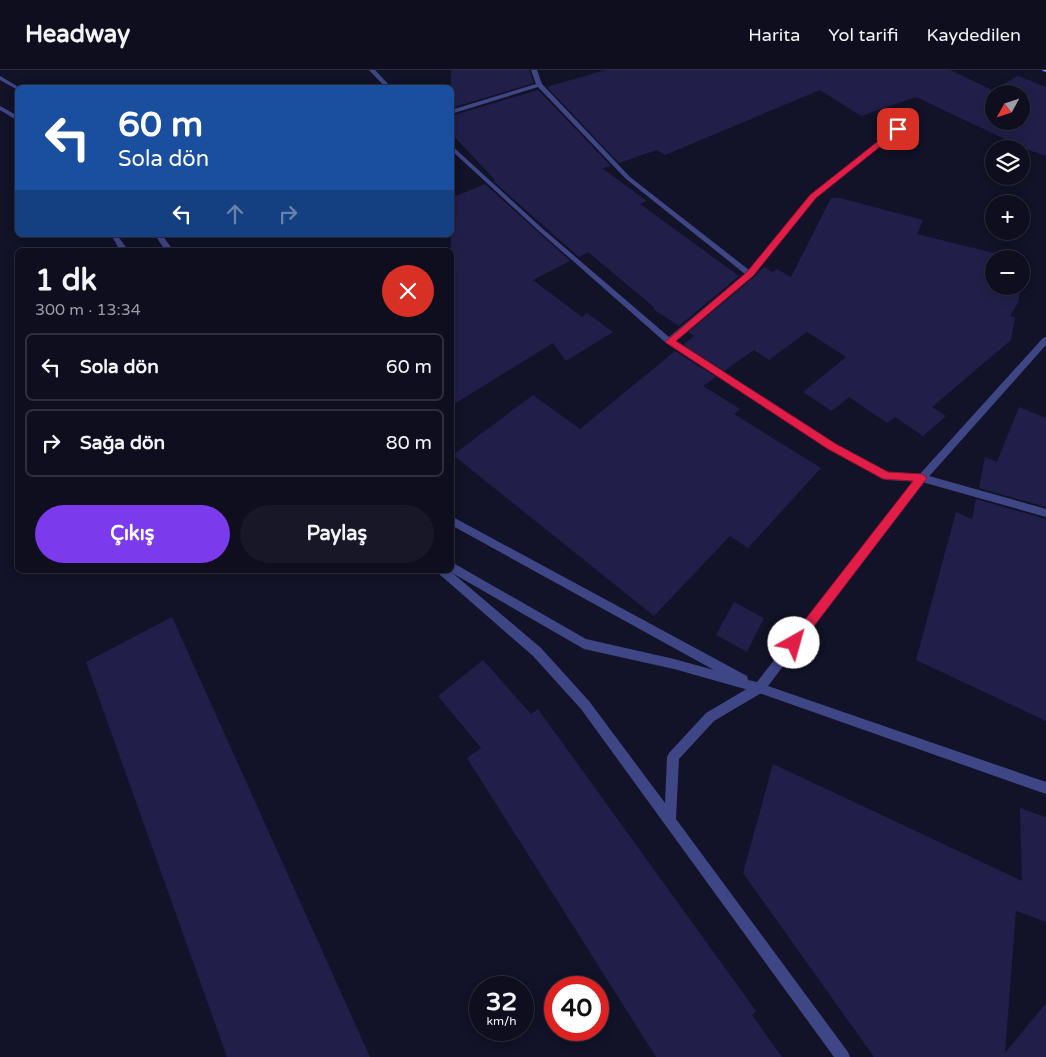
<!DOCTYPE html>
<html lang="tr">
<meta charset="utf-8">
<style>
:root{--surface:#0e0e1e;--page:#171727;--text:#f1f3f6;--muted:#9b9ca4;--line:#2e2e3c;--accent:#7c3aed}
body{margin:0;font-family:"Varela Round",sans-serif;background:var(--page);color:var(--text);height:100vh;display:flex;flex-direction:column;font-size:19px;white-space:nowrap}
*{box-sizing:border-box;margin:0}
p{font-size:16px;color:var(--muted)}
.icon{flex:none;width:28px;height:28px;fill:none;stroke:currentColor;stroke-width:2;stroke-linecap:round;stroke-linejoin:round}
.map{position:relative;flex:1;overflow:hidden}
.panel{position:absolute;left:15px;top:178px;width:439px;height:325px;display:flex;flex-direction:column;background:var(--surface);border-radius:8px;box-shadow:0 2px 12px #0003,0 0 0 1px var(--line)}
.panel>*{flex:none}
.guide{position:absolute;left:15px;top:15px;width:439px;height:152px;border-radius:8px;box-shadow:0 2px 12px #0003,0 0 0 1px var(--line);background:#1a4fa0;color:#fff;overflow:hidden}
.needle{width:32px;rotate:230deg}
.fabs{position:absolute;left:985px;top:15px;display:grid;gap:10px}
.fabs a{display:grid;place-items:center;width:45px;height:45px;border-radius:50%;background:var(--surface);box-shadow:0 2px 12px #0003,0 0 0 1px var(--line);font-size:25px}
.speed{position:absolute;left:469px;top:906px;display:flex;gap:10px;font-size:25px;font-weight:700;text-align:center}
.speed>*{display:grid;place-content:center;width:65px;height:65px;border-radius:50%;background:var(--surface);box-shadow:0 2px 12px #0003,0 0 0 1px var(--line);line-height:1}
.speed small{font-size:12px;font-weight:400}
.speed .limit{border:8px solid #d22;background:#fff;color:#111}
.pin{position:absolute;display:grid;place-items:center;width:42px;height:42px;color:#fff;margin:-21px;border-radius:10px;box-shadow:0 2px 8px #0006}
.me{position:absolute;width:55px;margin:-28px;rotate:38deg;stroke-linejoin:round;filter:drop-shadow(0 0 4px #0008)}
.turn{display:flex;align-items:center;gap:18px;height:105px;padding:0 20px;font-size:22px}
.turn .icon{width:65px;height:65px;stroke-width:2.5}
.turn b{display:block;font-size:35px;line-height:42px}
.lanes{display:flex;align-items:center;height:48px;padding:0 20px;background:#0003;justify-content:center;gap:25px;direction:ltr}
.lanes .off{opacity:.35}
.round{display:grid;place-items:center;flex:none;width:52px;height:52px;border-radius:26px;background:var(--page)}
.headline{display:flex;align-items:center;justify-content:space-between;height:85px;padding:0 20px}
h1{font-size:30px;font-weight:800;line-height:38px}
.cta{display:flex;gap:10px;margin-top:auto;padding:10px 20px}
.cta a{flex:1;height:58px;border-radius:30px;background:var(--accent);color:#fff;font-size:20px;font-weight:800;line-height:58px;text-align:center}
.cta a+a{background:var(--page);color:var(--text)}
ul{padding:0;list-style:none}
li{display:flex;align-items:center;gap:15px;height:68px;margin:0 10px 8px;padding:0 10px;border:2px solid var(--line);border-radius:8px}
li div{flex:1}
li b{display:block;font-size:19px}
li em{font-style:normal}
header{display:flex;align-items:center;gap:30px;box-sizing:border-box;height:70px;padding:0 25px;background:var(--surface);border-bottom:1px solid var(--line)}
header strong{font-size:24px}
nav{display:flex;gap:28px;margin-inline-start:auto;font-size:18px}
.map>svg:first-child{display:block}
.building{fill:#211f49;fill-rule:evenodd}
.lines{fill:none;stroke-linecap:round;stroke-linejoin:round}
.minor{fill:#3f4685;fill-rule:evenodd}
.tertiary{fill:#3f4685;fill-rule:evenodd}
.secondary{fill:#7785f8;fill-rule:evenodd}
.route{fill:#e11d48;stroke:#92132f}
</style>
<header>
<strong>Headway</strong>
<nav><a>Harita</a><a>Yol tarifi</a><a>Kaydedilen</a></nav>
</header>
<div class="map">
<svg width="1046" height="987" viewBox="0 0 1046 987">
<rect width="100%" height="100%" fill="#121228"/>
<path class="building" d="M 451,0 L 529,0 L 534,13 L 451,38 Z
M 605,0 L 950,0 L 992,20 L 1018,6 L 1046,17 L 1046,86 L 1026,79 L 916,27 L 861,46 L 820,20 L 665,85 L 657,80 L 619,93 L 547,17 ZM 994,24 L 1021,24 L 1021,51 L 994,51 Z
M 538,20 L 611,96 L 602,98 L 647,131 L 640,134 L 739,206 L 679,256 L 653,239 L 655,238 L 588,182 L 579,187 L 493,111 L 495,110 L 451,63 L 451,46 Z
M 485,114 L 570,191 L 533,210 L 582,247 L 587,243 L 613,262 L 566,291 L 553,273 L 451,336 L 451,128 Z
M 831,128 L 840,128 L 923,150 L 917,164 L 994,183 L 994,216 L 1021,216 L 1018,233 L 1010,246 L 1015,248 L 1011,270 L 932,337 L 946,346 L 923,366 L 895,347 L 887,353 L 849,327 L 832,341 L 803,322 L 846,287 L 807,262 L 769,290 L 754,280 L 724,301 L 683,275 L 694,266 L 688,262 L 754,207 L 764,197 L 773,202 L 777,199 L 791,207 Z
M 675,281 L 716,307 L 703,316 L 740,339 L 734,344 L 821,398 L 748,478 L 730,466 L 654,546 L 453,385 L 533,325 L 580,359 Z
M 1019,337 L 1046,348 L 1046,437 L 979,418 L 985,387 L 997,392 Z
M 976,429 L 1046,449 L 1046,651 L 916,590 L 956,442 L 972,449 Z
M 734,532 L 764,548 L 747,582 L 716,565 Z
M 172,547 L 370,987 L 227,987 L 86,592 Z
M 483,590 L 531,644 L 538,639 L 756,941 L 752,945 L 782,987 L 656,987 L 467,688 L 481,678 L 438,626 Z
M 773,694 L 1022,811 L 1020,738 L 1046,747 L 1046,852 L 1016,841 L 1005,983 L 1046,933 L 1046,987 L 874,987 L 743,803 Z"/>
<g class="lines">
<path class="minor" d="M 369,0 L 375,0 L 392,18 L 386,18 Z
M 531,0 L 537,0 L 542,14 L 630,107 L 749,200 L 811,125 L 911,47 L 915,47 L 915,49 L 815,127 L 753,206 L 674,271 L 835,374 L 888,402 L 922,404 L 1046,439 L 1046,447 L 922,412 L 887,410 L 829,378 L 666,273 L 539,161 L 451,80 L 451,75 L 543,159 L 669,267 L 745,204 L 626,109 L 538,17 L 451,44 L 451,40 L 536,14 Z
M 437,500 L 449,500 L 541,578 L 589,631 L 665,733 L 667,687 L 669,683 L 706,643 L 755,614 L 759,613 L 763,614 L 765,618 L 763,622 L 714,651 L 679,689 L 676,749 L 848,982 L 850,987 L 834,987 L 581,639 L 533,586 L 438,503 Z"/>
<path class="tertiary" d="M 0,6 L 2,7 L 20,18 L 16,19 L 0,10 Z
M 0,36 L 18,46 L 18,51 L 0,40 Z
M 111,165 L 117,165 L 128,180 L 120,180 Z
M 155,165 L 162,165 L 173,180 L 165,180 Z
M 1046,267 L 1046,275 L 925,411 L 768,616 L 1046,712 L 1046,724 L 759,623 L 674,599 L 584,579 L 447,500 L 451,500 L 451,493 L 455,494 L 586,569 L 674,589 L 714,600 L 451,455 L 451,446 L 747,606 L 748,610 L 757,612 L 919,405 L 1043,268 Z"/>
<path class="secondary" d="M 1042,0 L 1046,0 L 1046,2 L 1043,1 Z"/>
</g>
<path class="route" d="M 896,57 L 902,59 L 816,128 L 753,206 L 676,271 L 836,374 L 888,402 L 922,404 L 927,408 L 798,577 L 794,579 L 790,577 L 788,573 L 790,569 L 913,411 L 883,409 L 828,379 L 665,272 L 747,202 L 810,125 Z"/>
</svg>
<div class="fabs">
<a><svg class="needle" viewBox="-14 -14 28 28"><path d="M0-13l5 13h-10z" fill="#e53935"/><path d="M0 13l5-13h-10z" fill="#9b9ca4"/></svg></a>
<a><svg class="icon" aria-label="layers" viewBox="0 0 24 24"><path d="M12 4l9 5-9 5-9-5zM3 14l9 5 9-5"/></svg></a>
<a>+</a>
<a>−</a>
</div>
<div class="speed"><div>32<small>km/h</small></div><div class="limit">40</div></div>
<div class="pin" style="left:898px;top:59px;background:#d93025"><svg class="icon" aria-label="arrive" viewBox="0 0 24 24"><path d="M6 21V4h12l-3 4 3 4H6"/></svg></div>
<svg class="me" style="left:794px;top:573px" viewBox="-20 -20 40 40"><circle r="19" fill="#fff"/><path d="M0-13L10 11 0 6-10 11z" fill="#e11d48"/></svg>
<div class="guide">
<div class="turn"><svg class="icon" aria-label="left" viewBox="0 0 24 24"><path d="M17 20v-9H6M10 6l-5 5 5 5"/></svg><div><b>60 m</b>Sola dön</div></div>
<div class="lanes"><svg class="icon" aria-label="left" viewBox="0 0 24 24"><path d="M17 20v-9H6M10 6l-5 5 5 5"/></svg><svg class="icon off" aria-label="ahead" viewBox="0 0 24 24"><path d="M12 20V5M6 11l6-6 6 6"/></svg><svg class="icon off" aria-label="right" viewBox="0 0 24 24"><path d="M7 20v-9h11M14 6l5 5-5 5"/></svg></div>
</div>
<section class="panel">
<div class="headline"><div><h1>1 dk</h1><p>300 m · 13:34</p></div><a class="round" style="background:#d93025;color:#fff"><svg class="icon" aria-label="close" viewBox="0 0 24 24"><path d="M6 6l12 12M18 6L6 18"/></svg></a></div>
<ul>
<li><svg class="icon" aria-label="left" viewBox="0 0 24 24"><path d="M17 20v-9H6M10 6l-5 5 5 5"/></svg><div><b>Sola dön</b></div><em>60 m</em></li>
<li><svg class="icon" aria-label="right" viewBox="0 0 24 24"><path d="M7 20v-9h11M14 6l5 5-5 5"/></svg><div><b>Sağa dön</b></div><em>80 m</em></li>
</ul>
<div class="cta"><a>Çıkış</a><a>Paylaş</a></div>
</section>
</div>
